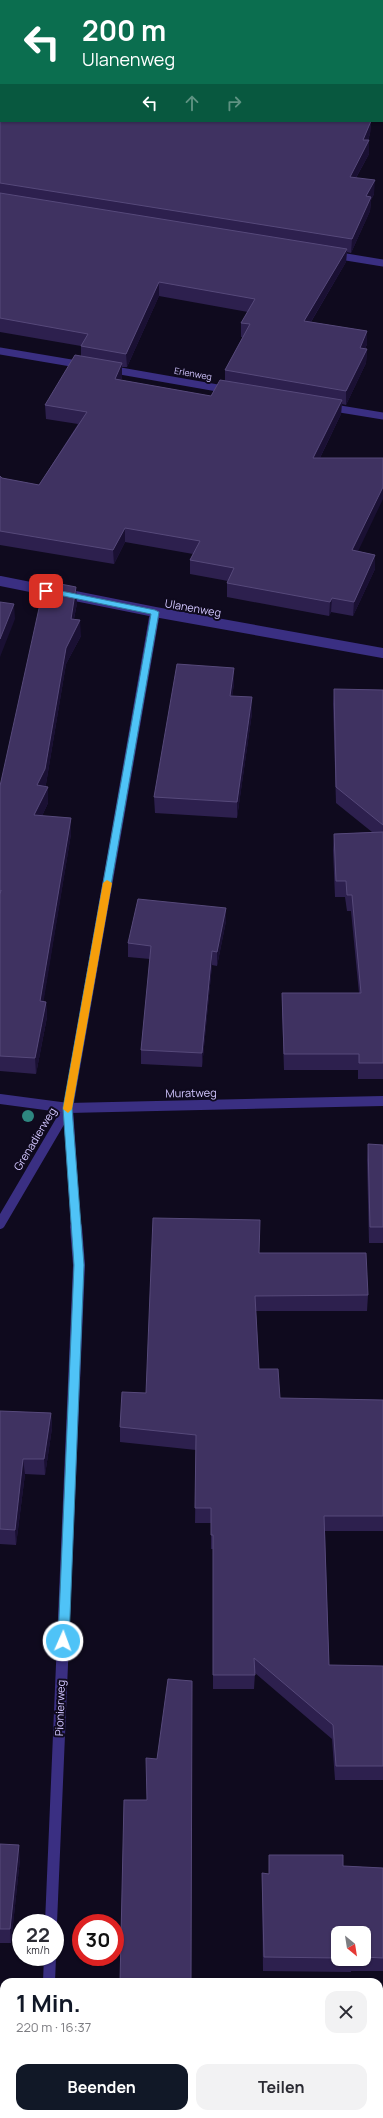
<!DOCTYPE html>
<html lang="de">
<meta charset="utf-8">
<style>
:root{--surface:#fff;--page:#f2f2f3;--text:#2b2b33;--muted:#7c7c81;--accent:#111827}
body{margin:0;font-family:Manrope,sans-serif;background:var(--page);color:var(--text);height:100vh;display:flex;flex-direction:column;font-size:15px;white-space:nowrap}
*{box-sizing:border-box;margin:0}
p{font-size:13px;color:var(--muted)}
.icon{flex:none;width:22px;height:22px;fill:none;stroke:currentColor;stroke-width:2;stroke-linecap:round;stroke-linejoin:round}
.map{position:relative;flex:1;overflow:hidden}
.drawer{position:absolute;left:0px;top:1978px;width:383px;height:140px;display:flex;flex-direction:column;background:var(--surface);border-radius:12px 12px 0 0;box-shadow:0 1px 3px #0004}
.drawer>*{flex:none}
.top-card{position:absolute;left:0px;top:0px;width:383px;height:122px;box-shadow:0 1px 3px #0004;background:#0b6e4f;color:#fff;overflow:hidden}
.needle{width:26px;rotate:150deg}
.controls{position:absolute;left:331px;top:1926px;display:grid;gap:8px}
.controls a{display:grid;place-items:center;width:40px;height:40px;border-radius:8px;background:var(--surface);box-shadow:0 1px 3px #0004;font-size:20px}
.speed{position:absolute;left:12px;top:1914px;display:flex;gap:8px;font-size:20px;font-weight:700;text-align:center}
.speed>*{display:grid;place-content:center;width:52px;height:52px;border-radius:50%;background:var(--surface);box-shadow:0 1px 3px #0004;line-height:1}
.speed small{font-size:10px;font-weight:400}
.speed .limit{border:6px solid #d22;background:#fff;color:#111}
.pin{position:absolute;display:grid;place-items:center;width:34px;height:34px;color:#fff;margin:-17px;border-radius:8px;box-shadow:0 2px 6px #0006}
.me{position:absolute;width:44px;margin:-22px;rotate:2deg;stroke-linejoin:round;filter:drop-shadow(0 0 3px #0008)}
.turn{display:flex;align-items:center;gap:14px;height:84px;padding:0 16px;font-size:18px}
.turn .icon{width:52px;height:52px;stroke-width:2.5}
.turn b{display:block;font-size:28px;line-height:34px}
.lanes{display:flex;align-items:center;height:38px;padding:0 16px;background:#0003;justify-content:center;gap:20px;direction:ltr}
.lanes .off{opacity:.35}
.round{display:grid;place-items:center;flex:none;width:42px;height:42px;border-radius:12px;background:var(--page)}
.summary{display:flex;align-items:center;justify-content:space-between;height:68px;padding:0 16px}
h1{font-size:24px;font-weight:700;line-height:30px;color:var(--accent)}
.button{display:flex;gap:8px;margin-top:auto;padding:8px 16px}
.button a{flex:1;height:46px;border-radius:12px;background:var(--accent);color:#fff;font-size:16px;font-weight:700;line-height:46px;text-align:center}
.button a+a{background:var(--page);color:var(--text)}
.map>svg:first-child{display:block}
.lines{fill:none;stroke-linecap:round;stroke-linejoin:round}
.minor-far2{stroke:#3a2f82;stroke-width:7}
.minor-far1{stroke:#3a2f82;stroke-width:10}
.minor{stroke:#3a2f82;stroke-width:12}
.tree{fill:#2e8680}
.wall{fill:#2d204e;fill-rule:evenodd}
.shaded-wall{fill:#1a1033}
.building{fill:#3f3261;stroke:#56497a}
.route{fill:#4fc3f7;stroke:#337fa1}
.slow{fill:#f59e0b}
.labels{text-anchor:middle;stroke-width:4;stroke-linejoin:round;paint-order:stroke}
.far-street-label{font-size:9px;fill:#d2c6ff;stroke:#0f0a1e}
.street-label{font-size:11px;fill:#d2c6ff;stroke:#0f0a1e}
</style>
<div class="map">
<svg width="383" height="2118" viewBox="0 0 383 2118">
<rect width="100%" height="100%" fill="#0f0a1e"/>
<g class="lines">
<path class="minor-far2" d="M 334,255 L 383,263
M 0,351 L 83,365
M 109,369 L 229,390
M 328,407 L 383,416"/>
<path class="minor-far1" d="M 0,581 L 155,612 L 383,653
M 0,1099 L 68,1108 L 383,1101
M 0,1224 L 68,1108
M 76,1228 L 68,1108 L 155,612"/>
<path class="minor" d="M 51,1923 L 79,1265 L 76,1227
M 49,1982 L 50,1957
M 0,2008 L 4,2008
M 379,2015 L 383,2015
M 45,2114 L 45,2118"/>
</g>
<circle class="tree" cx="28" cy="1116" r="6"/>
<path class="wall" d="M 0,0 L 1,121 L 371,121 L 370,134 L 368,140 L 369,140 L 369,154 L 356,178 L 374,194 L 371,200 L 370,211 L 351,253 L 347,252 L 346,262 L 311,322 L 367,331 L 367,344 L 365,349 L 367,349 L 366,363 L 346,405 L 342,404 L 341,414 L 320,458 L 358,551 L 375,555 L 375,569 L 353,616 L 331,612 L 329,616 L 227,597 L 227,583 L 228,581 L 190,574 L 190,560 L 193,554 L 125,542 L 114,564 L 0,545 L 0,476 L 2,478 L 39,485 L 78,424 L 46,419 L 45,405 L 81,356 L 81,346 L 0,332 ZM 159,296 L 248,312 L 241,323 L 241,337 L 243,337 L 225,370 L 225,380 L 211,396 L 121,380 L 122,377 L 122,367 L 127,367 Z
M 77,603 L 74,619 L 81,636 L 66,664 L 46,784 L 45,787 L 48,803 L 42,816 L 71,818 L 71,834 L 43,1002 L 46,1002 L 47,1017 L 36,1074 L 0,1071 L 0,786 Z
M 234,668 L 234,684 L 232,696 L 252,713 L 237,818 L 155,813 L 154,797 Z
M 334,689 L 383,690 L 383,1079 L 358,1079 L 358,1070 L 284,1070 L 282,1009 L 282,993 L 359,993 L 351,911 L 347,911 L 345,897 L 335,897 L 333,850 L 334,834 L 372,832 L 336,803 L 333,704 Z
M 226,908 L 226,921 L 217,966 L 212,965 L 202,1067 L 141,1064 L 141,1050 L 150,959 L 128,957 L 128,943 Z
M 368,1144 L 383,1145 L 383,1243 L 369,1243 L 367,1160 Z
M 259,1253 L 368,1295 L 367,1311 L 256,1311 L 259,1369 L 280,1398 L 383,1400 L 383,1531 L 325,1531 L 329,1665 L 383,1666 L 383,1780 L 335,1780 L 332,1739 L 255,1673 L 254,1689 L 213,1689 L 213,1549 L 211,1549 L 211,1523 L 195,1523 L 196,1450 L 120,1442 L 120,1427 L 146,1393 Z
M 0,1411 L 51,1413 L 52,1428 L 45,1475 L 25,1474 L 16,1545 L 0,1544 Z
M 0,1844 L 20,1859 L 11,1943 L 0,1943 Z
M 269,1855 L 343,1866 L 383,1868 L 383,1971 L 351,1971 L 351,1972 L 263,1971 L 262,1887 L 262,1873 L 269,1874 ZM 338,1933 L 364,1933 L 364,1959 L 338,1959 Z"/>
<path class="shaded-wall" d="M 298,0 L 306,0 L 305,1 L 297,1 Z
M 371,121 L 370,134 L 363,153 L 363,140 Z
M 369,140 L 369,154 L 349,190 L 350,177 Z
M 375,180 L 374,194 L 371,200 L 370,211 L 351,253 L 352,239 L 366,196 Z
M 347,249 L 346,262 L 303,335 L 304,321 Z
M 159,282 L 159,296 L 127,367 L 126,354 Z
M 367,331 L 367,344 L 359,362 L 360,348 Z
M 367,349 L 366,363 L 346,405 L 346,391 Z
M 122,363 L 122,377 L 115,393 L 115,379 Z
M 342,400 L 341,414 L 313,472 L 313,458 Z
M 383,487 L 383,499 L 352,564 L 352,550 Z
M 125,528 L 125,542 L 114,564 L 113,550 Z
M 375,555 L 375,569 L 353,616 L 354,602 Z
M 76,587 L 77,603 L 71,634 L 71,619 Z
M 332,598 L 331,612 L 329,616 L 330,602 Z
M 14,604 L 15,619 L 0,657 L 0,639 Z
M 80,620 L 81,636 L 66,664 L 46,784 L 38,801 L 37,785 L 66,648 Z
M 234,668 L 234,684 L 230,711 L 230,696 Z
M 252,697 L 252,713 L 237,818 L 237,802 Z
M 48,787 L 48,803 L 35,831 L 34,815 Z
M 71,818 L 71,834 L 41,1017 L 40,1001 Z
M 226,908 L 226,921 L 217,966 L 217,952 Z
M 212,951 L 212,965 L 202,1067 L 202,1053 Z
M 46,1002 L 47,1017 L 36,1074 L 35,1058 Z
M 51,1413 L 52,1428 L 45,1475 L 44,1459 Z
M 23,1459 L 25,1474 L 16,1545 L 15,1530 Z
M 19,1845 L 20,1859 L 11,1943 L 10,1929 Z
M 6,2114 L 9,2114 L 8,2118 L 5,2118 Z"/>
<path class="building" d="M 0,0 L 173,0 L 180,1 L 1,1 L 1,121 L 371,121 L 363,140 L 369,140 L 350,177 L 375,180 L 366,196 L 371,197 L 352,239 L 0,183 Z
M 216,0 L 298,0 L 297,1 L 216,1 Z
M 0,193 L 347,249 L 304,321 L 367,331 L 360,348 L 367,349 L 346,391 L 225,370 L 250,324 L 241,323 L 255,299 L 159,282 L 126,354 L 81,346 L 88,334 L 0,318 Z
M 75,355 L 122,363 L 115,379 L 211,396 L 220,380 L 342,400 L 313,458 L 383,458 L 383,487 L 352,550 L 375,555 L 354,602 L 332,598 L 330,602 L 227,583 L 234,568 L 190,560 L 200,541 L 125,528 L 113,550 L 0,531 L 0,476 L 2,478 L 39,485 L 87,412 L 45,405 Z
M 45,581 L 76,587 L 71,619 L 80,620 L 66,648 L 45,769 L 37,785 L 48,787 L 34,815 L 71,818 L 40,1001 L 46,1002 L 35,1058 L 0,1056 L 0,895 L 1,890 L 0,892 L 0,786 Z
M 0,602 L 14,604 L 0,639 Z
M 177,664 L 234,668 L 230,696 L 252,697 L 237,802 L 154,797 Z
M 334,689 L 383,690 L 383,825 L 336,787 Z
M 383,832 L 383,1063 L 359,1063 L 359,1054 L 284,1054 L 282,993 L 361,993 L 352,895 L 347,895 L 346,881 L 336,881 L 334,834 Z
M 138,899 L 226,908 L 217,952 L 212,951 L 202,1053 L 141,1050 L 151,946 L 128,943 Z
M 368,1144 L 383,1145 L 383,1227 L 370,1227 Z
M 153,1218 L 260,1220 L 259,1253 L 366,1253 L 368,1295 L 255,1296 L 259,1369 L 278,1369 L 280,1398 L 383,1400 L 383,1516 L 324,1516 L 329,1665 L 383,1666 L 383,1766 L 336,1766 L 333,1725 L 254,1658 L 255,1675 L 213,1675 L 213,1535 L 211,1535 L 211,1508 L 195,1508 L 196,1435 L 120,1427 L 122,1392 L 146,1393 Z
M 0,1411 L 51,1413 L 44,1459 L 23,1459 L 15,1530 L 0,1529 Z
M 168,1679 L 192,1681 L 191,1982 L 120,1982 L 124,1800 L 147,1800 L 146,1758 L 157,1759 Z
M 0,1844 L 19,1845 L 10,1929 L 0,1929 Z
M 269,1855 L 343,1855 L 343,1866 L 383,1868 L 383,1958 L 364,1957 L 364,1933 L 338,1933 L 338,1958 L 264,1957 L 262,1873 L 269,1874 Z
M 0,2077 L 4,2077 L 4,2114 L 6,2114 L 5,2118 L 0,2118 Z
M 117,2114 L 357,2114 L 357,2118 L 116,2118 Z"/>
<path class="route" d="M 46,588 L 155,610 L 159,612 L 72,1108 L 84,1265 L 69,1641 L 63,1646 L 58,1641 L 74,1265 L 63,1108 L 151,614 L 44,592 L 44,589 Z"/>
<path class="slow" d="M 107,880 L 112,883 L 72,1109 L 68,1113 L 63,1109 L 103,883 Z"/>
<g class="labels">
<g class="far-street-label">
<text transform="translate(193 374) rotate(10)" y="3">Erlenweg</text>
</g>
<g class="street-label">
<text transform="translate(193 608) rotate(10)" y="4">Ulanenweg</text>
<text transform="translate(191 1093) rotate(-1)" y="4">Muratweg</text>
<text transform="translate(35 1139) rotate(-59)" y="4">Grenadierweg</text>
<text transform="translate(60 1708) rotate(-88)" y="4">Pionierweg</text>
</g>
</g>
</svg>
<div class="controls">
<a><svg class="needle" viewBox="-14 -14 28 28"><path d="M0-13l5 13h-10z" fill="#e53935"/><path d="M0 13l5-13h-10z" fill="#7c7c81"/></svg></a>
</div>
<div class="speed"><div>22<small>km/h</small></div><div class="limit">30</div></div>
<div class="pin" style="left:46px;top:591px;background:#d93025"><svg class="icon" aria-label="arrive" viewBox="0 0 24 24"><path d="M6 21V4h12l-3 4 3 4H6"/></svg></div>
<svg class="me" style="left:63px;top:1641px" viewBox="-20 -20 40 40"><circle r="17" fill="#4fc3f7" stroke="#fff" stroke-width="3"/><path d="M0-11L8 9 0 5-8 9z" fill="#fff"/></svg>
<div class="top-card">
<div class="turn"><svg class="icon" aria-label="left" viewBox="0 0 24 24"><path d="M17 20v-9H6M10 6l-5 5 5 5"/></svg><div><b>200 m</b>Ulanenweg</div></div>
<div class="lanes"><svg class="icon" aria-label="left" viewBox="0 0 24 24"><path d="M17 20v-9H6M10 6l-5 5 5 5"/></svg><svg class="icon off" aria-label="ahead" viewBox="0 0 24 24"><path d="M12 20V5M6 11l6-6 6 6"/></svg><svg class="icon off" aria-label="right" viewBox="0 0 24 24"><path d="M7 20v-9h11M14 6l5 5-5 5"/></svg></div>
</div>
<section class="drawer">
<div class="summary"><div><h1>1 Min.</h1><p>220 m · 16:37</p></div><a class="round"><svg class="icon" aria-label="close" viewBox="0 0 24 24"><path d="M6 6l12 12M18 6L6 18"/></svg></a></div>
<div class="button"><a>Beenden</a><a>Teilen</a></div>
</section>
</div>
